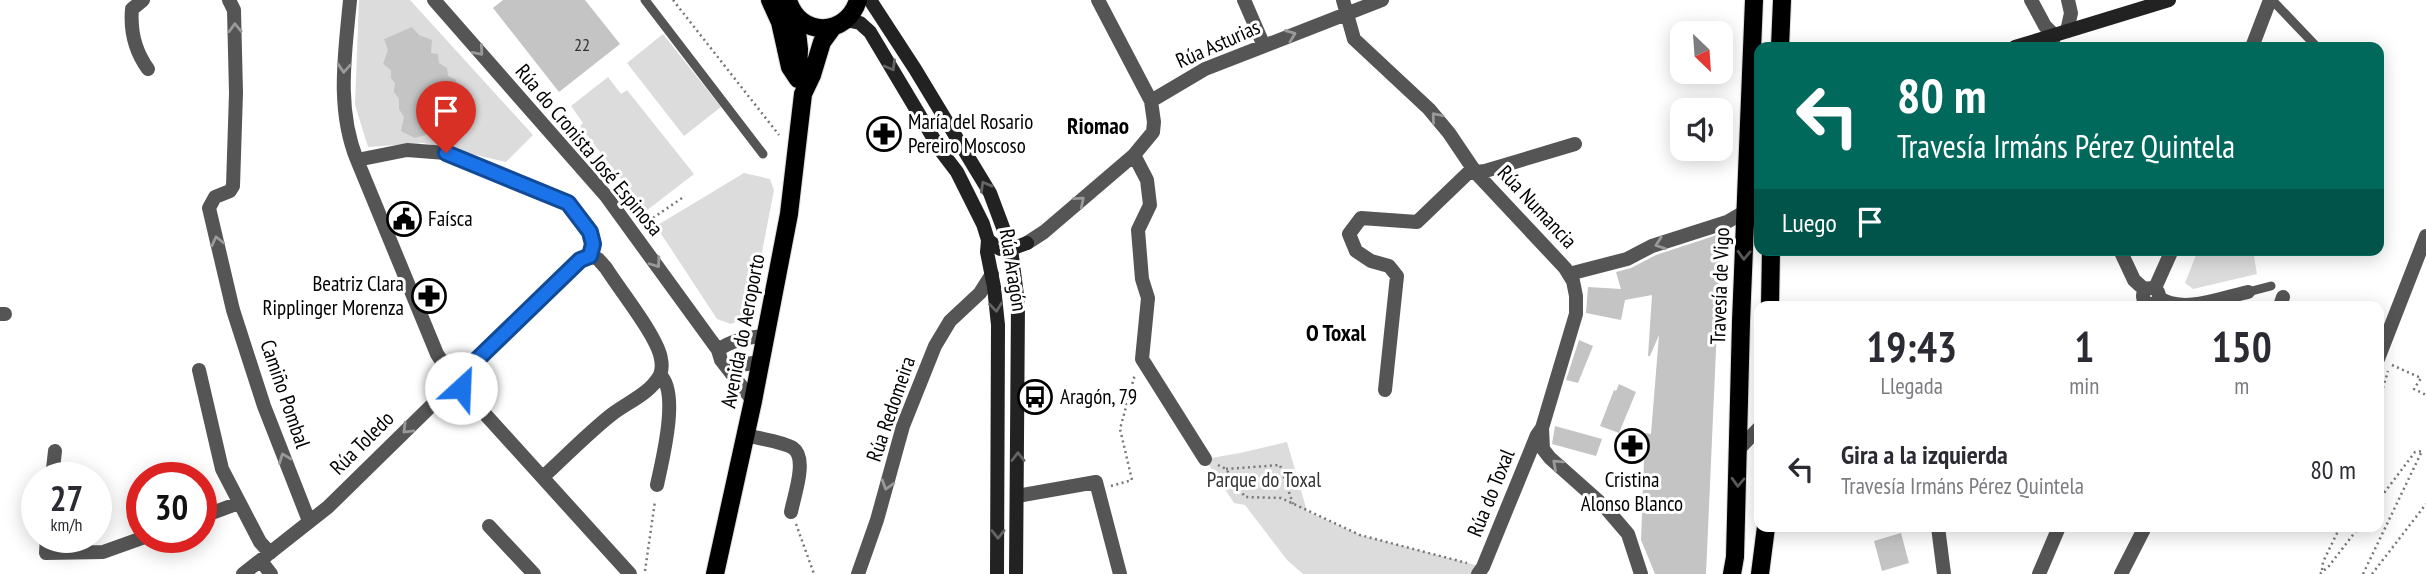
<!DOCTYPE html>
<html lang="es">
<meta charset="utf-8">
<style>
:root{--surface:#fff;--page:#f7f7f7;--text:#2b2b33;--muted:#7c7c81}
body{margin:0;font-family:"PT Sans Narrow",sans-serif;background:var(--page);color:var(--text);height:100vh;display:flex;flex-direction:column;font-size:26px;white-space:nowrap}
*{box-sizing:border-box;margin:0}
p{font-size:23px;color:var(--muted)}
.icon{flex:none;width:38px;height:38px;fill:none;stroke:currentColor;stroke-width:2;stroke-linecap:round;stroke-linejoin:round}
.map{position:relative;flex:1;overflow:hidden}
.sheet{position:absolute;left:1754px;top:301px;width:630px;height:231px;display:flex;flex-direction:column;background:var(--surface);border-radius:14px;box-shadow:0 4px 18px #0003}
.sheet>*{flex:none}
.hud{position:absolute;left:1754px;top:42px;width:630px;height:214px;border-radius:14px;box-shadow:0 4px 18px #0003;background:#00695c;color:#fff;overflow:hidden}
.needle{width:46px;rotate:155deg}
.fabs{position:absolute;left:1670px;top:21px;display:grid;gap:14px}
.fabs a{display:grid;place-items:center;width:63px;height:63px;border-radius:14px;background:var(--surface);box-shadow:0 4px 18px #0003;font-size:35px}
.speed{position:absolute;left:21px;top:462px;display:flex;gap:14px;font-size:35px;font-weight:700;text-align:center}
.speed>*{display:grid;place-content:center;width:91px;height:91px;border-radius:50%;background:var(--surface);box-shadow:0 4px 18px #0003;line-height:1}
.speed small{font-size:18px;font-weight:400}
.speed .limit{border:10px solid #d22;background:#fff;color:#111}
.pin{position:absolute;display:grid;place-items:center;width:60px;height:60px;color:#fff;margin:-72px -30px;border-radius:50% 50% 50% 0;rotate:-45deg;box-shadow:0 0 7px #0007}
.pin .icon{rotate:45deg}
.me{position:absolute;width:77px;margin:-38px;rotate:25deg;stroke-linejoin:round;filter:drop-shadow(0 0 5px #0008)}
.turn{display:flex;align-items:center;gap:24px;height:147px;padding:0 28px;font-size:32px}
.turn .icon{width:91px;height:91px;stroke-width:2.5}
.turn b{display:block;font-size:49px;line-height:60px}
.then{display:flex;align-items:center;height:66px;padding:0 28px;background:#0003;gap:14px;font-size:26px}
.eta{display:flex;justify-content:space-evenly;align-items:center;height:119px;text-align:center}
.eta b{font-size:42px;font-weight:800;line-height:49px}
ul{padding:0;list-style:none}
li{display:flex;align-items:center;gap:21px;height:98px;padding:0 28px}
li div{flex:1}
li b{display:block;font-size:26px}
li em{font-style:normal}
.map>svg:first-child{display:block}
.green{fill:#dcdcdc}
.building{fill:#c4c4c4}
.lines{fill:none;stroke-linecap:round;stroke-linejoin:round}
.primary-casing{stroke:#dbdbdb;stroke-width:20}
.path{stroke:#777;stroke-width:2.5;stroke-dasharray:2 3.5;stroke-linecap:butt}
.lane{stroke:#555;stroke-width:9}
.street{stroke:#555;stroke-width:14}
.secondary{stroke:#222;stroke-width:14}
.primary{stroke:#000;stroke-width:18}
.path-bridge{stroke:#777;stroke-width:2.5;stroke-dasharray:2 3.5;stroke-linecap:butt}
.oneway{stroke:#999}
.oneway2{stroke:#646464}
.oneway3{stroke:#595959}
.route-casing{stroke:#114b97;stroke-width:18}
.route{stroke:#1a73e8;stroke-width:12}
.labels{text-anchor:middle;stroke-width:6;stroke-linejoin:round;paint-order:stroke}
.number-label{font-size:18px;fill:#313131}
.street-label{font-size:21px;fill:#000;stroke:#fff}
.poi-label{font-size:21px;fill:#000;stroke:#fff;text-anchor:start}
.park-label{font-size:21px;fill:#333;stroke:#fff}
.neighbourhood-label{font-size:23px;font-weight:bold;fill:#000;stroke:#fff}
</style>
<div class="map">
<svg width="2426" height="574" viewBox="0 0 2426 574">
<rect width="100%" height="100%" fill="#fff"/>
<path class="green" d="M 359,0 L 410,0 L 533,135 L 506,162 L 423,143 L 368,147 L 355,105 Z
M 663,34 L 721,107 L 684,136 L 627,63 Z
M 608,77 L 621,94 L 627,90 L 694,174 L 646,211 L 580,126 L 583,123 L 571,106 Z
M 744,173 L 770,179 L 774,190 L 752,304 L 745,318 L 731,324 L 717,319 L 656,226 Z
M 2198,250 L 2253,250 L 2257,274 L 2193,289 L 2185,283 Z
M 1287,442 L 1307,511 L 1360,535 L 1483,567 L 1478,574 L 1303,574 L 1287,560 L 1245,505 L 1234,503 L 1205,459 L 1240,453 Z"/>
<path class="building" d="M 503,0 L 585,0 L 620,44 L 559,92 L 493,8 Z
M 412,27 L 419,35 L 432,40 L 431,53 L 438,54 L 439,63 L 447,68 L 448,76 L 456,80 L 458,91 L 472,97 L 468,112 L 443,130 L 415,138 L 401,131 L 404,117 L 399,109 L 399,99 L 394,92 L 395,83 L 391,78 L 391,70 L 383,64 L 388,50 L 384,39 Z
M 1717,235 L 1721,238 L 1706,574 L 1655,574 L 1641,540 L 1645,433 L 1651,434 L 1659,335 L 1650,356 L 1648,356 L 1652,295 L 1625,300 L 1621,320 L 1586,313 L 1588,287 L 1621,289 L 1616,272 L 1631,268 L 1656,255 Z
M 1579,340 L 1593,346 L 1578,383 L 1566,380 Z
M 1619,384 L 1636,392 L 1619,433 L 1600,426 L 1614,390 L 1616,391 Z
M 1555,426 L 1602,439 L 1596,456 L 1552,444 Z
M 1901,533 L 1909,563 L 1882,571 L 1874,541 Z"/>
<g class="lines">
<g class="primary-casing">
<path id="primary" d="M 770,0 L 780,22 L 790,67 L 798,79
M 788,0 C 799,38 847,37 858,0
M 795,14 L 799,49 L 798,74
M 1780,47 L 1782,0
M 1770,306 L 1771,250
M 715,574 L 753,401 L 789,214 L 803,94 L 812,75 L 822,42 L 833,27
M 1732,574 L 1735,557 L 1741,322 L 1754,0
M 1760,574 L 1766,527"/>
</g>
<path class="path" d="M 673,0 L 779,135
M 644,224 L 685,196
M 2392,365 L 2421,378 L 2414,389 L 2426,395
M 2378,448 L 2380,398 L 2388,371
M 1218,465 L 1226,469 L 1245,497 L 1281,498 L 1360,535 L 1467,563
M 1226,469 L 1280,465 L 1293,504
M 1111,486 L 1132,480 L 1120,429 L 1135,374
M 796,524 L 814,574
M 645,571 L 655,501
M 2320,574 L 2329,566 L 2359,527
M 2363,574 L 2422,451 L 2415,452 L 2378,501
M 2372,574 L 2426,504"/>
<path class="lane" d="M 645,0 L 763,154
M 2272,0 L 2317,47
M 2248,292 L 2271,286"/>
<path class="street" d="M 143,0 L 132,9 C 130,32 135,51 148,69
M 229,0 L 234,10 L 236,93 L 233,186 L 230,191 L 215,197 L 209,208 L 233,310 L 264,406 L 309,521
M 350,0 C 345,54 336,108 357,160 L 437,354 L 455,381 L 630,574
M 434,0 L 606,196 L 718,350 L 721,360 L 753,401
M 1244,0 L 1264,46
M 1343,0 L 1354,39 L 1429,109 L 1449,133 L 1476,173 L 1565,268 L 1573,281 L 1576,296 L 1576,314 L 1542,428 L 1543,449 L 1550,458 L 1604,506 L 1628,534 L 1641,574
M 2031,0 L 2045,26 L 2054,35 L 2052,47
M 2067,31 L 2071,13 L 2068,0
M 2252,47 L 2270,0
M 1151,101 L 1205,69 L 1382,0
M 1134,155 L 1147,180 L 1150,205 L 1138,230 L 1142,279 L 1148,298 L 1142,359 L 1205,459
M 357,160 L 407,150 L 446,153 L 568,203 L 590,232 L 593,244 L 590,256
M 1027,243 L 1044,232 L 1134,155 L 1153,132 L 1154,122 L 1151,101 L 1098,0
M 2120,250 L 2134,280 L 2145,290
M 1569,274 L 1627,259 L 1652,246 L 1727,222 L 1746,211
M2143 296a8 8 0 1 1 16 0a8 8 0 1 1-16 0Z
M 2155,288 L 2172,250
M 2159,298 C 2185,314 2220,298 2248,292
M 2280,306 L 2283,297
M 0,314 L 5,314
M 718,350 C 732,340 748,337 765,336
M 2378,359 L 2426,236
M 727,367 L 760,362
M 199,370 L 222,469 L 260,542 L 270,553
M 1385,390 L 1397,276 L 1389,266 L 1371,261 L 1356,251 L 1349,234 L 1361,218 L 1417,222 L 1468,173 L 1485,171 L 1575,144
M 745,435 C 757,438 784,442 793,448 C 808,458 794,496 791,512
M 1739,449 L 1759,428
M 543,477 C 565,457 587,434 611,415 C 626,403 650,394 660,375 C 662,370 662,364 661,359 C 658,337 619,289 606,268 L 598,259 L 590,256
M 52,478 L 55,451
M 657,485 C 662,461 680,392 660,375
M 1017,496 L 1096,482 L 1120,574
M 201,517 L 239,503
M 489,526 L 534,574
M 1938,527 L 1944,574
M 47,537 L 46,553 L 103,552 L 145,537
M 261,561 L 271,574
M 243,574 L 328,507 L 580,260 L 590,256
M 858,574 L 877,520 L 903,426 L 935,346 L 950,321 L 980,293 L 992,274
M 1478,574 L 1483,567 L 1537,435 L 1542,428
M 2039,574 L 2059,527
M 2121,574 L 2145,527"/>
<path class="secondary" d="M 870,0 L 915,69 L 990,193 L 1011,249 L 1018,303 L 1016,574
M 846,20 L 860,23 L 870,32 L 941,151 L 957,172 L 983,224 L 988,240 L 987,252 L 994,287 L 998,325 L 997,574
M 2015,47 L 2169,0
M 988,240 L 1000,249 L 1011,249 L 1027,243"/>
<use href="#primary" class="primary"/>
<path class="path-bridge" d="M 2322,570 L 2323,562 L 2340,527"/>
</g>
<defs><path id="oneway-chevron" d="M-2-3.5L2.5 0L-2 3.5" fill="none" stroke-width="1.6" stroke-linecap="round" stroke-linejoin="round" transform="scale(1.75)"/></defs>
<g class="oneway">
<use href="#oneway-chevron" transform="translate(235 28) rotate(-92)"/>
<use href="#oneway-chevron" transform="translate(1291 35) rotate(-21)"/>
<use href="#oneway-chevron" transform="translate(479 51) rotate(49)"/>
<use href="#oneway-chevron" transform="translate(344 68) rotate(94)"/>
<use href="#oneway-chevron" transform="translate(1436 117) rotate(-130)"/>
<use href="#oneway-chevron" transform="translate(1080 201) rotate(-40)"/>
<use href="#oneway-chevron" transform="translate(217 241) rotate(-103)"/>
<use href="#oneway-chevron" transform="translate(1660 244) rotate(160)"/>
<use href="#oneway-chevron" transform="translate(656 263) rotate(54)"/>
<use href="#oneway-chevron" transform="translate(407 429) rotate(135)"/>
<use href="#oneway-chevron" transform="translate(284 458) rotate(-111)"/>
<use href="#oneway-chevron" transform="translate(1557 464) rotate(-138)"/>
<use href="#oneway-chevron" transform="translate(887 485) rotate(107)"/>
</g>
<g class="oneway2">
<use href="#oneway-chevron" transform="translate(891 66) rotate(60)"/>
<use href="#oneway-chevron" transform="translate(985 186) rotate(-119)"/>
<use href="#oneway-chevron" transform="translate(996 307) rotate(84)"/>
<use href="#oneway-chevron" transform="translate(1018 457) rotate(-90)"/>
<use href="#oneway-chevron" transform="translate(998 534) rotate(90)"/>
</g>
<g class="oneway3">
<use href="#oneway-chevron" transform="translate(1744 255) rotate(92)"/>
<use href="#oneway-chevron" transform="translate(1738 482) rotate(92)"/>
</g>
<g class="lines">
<g class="route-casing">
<path id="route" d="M 446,153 L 568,203 L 590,232 L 593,244 L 590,256 L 580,260 L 455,381 L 461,388"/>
</g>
<use href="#route" class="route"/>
</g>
<defs>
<g id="pharmacy-ring" transform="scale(1.75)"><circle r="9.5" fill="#fff" stroke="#000" stroke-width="1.5"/><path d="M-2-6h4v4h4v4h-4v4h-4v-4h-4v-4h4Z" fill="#000"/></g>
<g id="civic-ring" transform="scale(1.75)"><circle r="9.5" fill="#fff" stroke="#000" stroke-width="1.5"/><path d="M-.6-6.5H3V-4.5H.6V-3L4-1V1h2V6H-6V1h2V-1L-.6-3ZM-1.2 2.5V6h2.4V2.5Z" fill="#000"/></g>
<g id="bus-ring" transform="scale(1.75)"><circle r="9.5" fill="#fff" stroke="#000" stroke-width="1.5"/><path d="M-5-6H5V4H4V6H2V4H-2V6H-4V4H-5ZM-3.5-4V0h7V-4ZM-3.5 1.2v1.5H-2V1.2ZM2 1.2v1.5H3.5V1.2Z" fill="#000"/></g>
</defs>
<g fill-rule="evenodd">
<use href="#pharmacy-ring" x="884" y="134"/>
<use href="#civic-ring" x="404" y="219"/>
<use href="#pharmacy-ring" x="429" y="296"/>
<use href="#bus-ring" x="1035" y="397"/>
<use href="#pharmacy-ring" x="1632" y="446"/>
</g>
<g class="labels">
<g class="number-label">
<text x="582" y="51">22</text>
</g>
<g class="street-label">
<text transform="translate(1218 44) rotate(-24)" y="7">Rúa Asturias</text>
<text transform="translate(589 150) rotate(50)" y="7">Rúa do Cronista José Espinosa</text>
<text transform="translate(1537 207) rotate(47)" y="7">Rúa Numancia</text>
<text transform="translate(1013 270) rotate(81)" y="7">Rúa Aragón</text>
<text transform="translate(1720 286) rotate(-88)" y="7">Travesía de Vigo</text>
<text transform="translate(743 331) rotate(-79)" y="7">Avenida do Aeroporto</text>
<text transform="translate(285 394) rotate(71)" y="7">Camiño Pombal</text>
<text transform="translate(891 409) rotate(-71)" y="7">Rúa Redomeira</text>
<text transform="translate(362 443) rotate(-45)" y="7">Rúa Toledo</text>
<text transform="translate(1491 493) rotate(-68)" y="7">Rúa do Toxal</text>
</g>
<g class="poi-label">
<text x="908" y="129">María del Rosario<tspan x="908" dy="24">Pereiro Moscoso</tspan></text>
<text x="428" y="226">Faísca</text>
<text x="404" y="291" text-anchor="end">Beatriz Clara<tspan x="404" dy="24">Ripplinger Morenza</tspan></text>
<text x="1060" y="404">Aragón, 79</text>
<text x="1632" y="487" text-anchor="middle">Cristina<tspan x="1632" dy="24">Alonso Blanco</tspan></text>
</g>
<g class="park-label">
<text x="1264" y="487">Parque do Toxal</text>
</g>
<g class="neighbourhood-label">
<text x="1098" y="134">Riomao</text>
<text x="1336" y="341">O Toxal</text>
</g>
</g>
</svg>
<div class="fabs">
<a><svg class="needle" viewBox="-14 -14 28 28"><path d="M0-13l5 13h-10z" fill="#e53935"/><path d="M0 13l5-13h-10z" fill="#7c7c81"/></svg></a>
<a><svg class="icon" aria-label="sound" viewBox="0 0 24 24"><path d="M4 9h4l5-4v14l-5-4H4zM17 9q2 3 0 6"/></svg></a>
</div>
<div class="speed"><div>27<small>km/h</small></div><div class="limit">30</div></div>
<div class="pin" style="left:446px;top:153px;background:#d93025"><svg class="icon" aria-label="arrive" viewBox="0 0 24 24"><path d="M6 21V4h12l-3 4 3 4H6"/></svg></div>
<svg class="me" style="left:461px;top:388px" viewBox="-20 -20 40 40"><circle r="19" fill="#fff"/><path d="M0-13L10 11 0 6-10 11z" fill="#1a73e8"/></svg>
<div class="hud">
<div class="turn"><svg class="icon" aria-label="left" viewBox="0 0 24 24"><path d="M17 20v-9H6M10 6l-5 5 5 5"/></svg><div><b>80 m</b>Travesía Irmáns Pérez Quintela</div></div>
<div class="then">Luego<svg class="icon" aria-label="arrive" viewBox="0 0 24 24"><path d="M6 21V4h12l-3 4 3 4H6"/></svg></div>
</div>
<section class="sheet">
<div class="eta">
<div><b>19:43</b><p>Llegada</p></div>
<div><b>1</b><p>min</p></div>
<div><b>150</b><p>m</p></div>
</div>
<ul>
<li><svg class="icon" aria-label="left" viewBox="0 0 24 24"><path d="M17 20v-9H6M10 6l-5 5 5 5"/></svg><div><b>Gira a la izquierda</b><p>Travesía Irmáns Pérez Quintela</p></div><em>80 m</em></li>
</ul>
</section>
</div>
